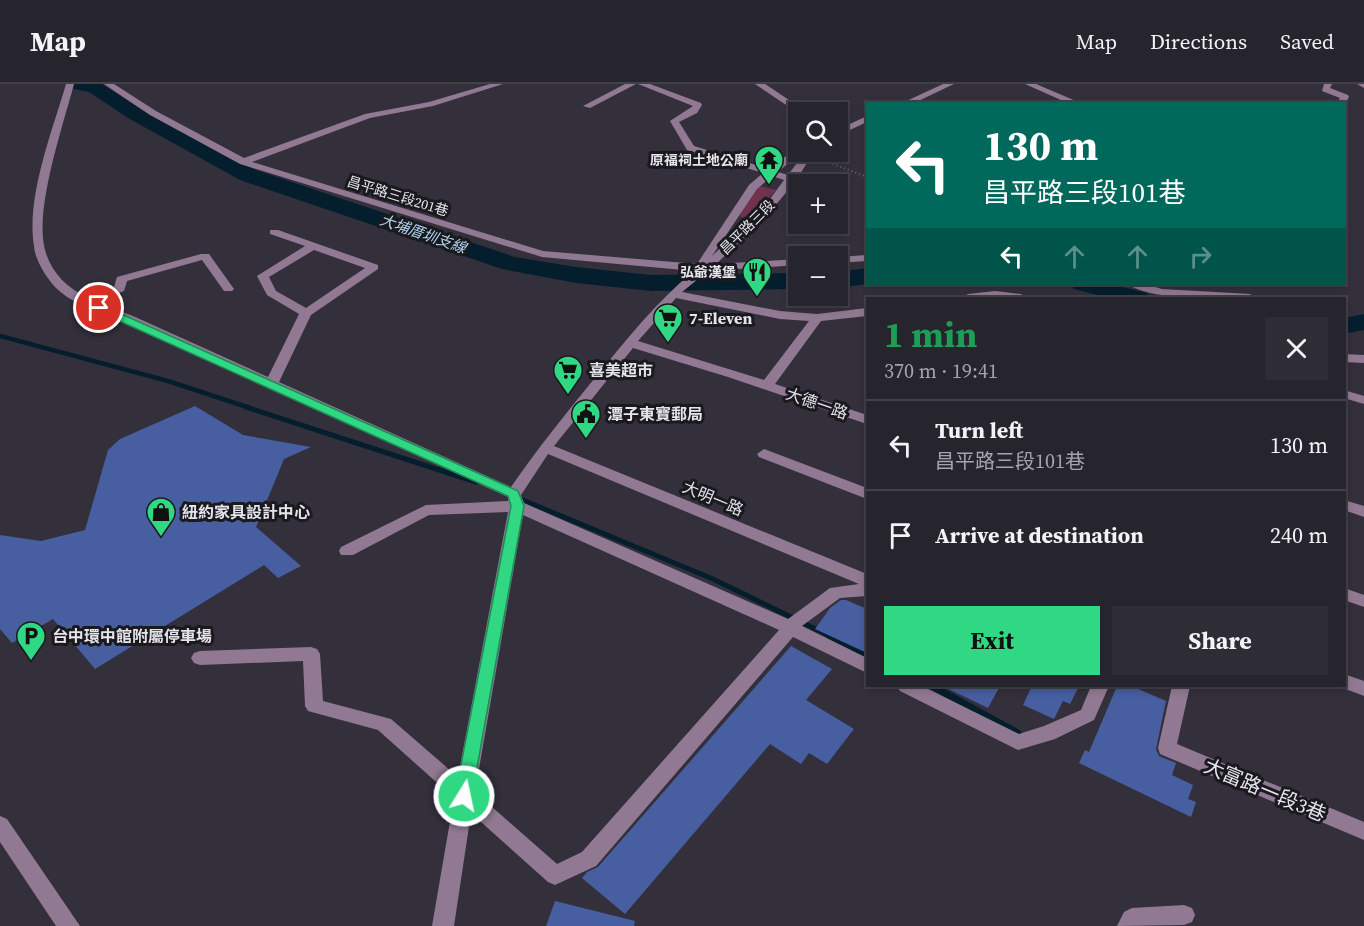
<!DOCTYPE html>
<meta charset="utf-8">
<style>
:root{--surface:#26242d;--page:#2e2c35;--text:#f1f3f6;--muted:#a4a4aa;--line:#424149;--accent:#30d883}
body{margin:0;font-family:"Source Serif 4","Noto Sans TC",serif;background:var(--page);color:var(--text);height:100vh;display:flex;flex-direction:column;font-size:22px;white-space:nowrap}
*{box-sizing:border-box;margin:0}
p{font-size:20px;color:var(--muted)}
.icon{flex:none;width:33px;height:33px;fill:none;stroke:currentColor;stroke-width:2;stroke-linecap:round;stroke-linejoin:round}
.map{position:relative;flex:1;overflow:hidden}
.panel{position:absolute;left:866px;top:213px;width:480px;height:390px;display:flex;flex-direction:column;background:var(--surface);border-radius:0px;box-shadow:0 3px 9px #0003,0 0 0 2px var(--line)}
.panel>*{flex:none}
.top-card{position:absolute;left:866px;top:18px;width:480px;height:183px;border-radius:0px;box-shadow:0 3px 9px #0003,0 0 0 2px var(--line);background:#00695c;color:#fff;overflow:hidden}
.fabs{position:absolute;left:788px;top:18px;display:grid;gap:12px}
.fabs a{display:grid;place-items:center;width:60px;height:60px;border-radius:0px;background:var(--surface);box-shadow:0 3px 9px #0003,0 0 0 2px var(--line);font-size:30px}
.pin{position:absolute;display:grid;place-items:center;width:51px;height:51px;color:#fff;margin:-26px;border:3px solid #fff;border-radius:50%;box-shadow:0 2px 6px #0007}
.me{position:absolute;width:66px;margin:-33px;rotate:10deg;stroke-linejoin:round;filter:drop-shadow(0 0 4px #0008)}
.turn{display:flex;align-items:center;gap:21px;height:126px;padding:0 18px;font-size:27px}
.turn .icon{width:78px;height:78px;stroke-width:2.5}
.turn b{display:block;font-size:42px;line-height:51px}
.lanes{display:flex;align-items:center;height:57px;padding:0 18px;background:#0003;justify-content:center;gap:30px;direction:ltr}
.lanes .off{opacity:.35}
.round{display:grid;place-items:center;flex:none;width:63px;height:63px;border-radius:0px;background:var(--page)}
.overview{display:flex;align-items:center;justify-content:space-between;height:102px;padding:0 18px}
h1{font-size:36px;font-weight:700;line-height:45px;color:#1e9e55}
.cta{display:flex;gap:12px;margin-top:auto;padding:12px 18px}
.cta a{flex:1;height:69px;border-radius:0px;background:var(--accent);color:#111;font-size:24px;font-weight:700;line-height:69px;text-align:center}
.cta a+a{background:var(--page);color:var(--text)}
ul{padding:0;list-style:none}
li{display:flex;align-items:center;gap:18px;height:90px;padding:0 18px;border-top:2px solid var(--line)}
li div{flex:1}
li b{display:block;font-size:22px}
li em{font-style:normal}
header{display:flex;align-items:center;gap:36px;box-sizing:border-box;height:84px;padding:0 30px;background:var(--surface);border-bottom:2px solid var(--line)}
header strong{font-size:28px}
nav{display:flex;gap:33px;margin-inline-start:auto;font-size:21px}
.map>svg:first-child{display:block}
.green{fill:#70324f}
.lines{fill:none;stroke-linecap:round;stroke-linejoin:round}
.stream-far2{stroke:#051e2e;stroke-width:4.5}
.stream-far1{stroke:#051e2e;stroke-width:5}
.stream{stroke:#051e2e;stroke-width:7}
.river{fill:#051e2e;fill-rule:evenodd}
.building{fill:#475ea0}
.path{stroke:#6f6d77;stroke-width:2;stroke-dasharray:1 3;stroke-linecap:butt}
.minor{fill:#927993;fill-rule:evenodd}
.route{fill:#30d883;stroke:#1f8c55;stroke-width:1.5}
.labels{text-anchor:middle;stroke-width:6;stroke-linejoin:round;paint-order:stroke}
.far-poi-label{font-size:14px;font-weight:bold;fill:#e5e4eb;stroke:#1a191e;text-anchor:end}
.far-street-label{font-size:14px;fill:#e5e4eb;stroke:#1a191e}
.far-water-label{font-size:15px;font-style:italic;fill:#afd5f1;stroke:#1a191e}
.poi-label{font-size:16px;font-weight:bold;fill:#e5e4eb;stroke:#1a191e;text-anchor:start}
.street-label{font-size:16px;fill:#e5e4eb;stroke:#1a191e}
.near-street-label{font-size:20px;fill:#e5e4eb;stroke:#1a191e}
</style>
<header>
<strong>Map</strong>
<nav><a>Map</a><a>Directions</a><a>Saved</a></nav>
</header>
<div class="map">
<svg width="1364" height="842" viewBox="0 0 1364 842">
<rect width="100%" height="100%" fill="#33303c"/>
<path class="green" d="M 759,102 L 776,106 L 756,127 L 742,134 L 740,131 L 742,124 Z"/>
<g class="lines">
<path class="stream-far2" d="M 0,252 L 168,297 L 250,324"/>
<path class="stream-far1" d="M 246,323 L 476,398
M 518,414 L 713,495 L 832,553"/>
<path class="stream" d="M 829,551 L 867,570
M 932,602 L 1018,649"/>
<path class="river" d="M 67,0 L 102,0 L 142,26 L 256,86 L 515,173 L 576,183 L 651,191 L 798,189 L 798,205 L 651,207 L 576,199 L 502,185 L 240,96 L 128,34 L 89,8 L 69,4 Z
M 867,184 L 867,200 L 837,204 L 837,188 Z
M 1071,200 L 1111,200 L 1147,209 L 1151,214 L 1109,214 L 1074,205 Z
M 1364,230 L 1364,246 L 1344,250 L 1344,234 Z"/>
</g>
<path class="building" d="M 195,322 L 243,351 L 311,363 L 284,375 L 256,443 L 301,482 L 278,494 L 264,481 L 95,585 L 53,535 L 12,559 L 0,545 L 0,451 L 41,457 L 85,446 L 108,366 L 120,355 Z
M 841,516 L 846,516 L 867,525 L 867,569 L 815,545 L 830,524 Z
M 791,562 L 832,585 L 806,616 L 854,645 L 827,680 L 809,669 L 801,680 L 770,660 L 625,830 L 582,794 L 587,788 L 598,783 Z
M 942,602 L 1000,602 L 988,624 Z
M 1032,602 L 1079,602 L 1070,620 L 1063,617 L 1054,635 L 1023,621 Z
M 1117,602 L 1131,602 L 1166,617 L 1156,665 L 1159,672 L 1176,679 L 1172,691 L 1193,701 L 1188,715 L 1196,718 L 1191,733 L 1079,679 L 1085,666 L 1089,668 Z
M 555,817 L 635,837 L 634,842 L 546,842 Z"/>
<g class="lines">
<path class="path" d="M 818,74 L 867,93"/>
<path class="minor" d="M 66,0 L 74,0 C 63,42 34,125 45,166 C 51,188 66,203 86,213 L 114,203 L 117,193 L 201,170 L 209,170 L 234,205 L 232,207 L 224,207 L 202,176 L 127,197 L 124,207 L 95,218 L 133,232 L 268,293 L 299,230 L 267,211 L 257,192 L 305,162 L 270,150 L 270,146 L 278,146 L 378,181 L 378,185 L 311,231 L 279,298 L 511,403 C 538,364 568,327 598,290 C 628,254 657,217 694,187 L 542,173 L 240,80 L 150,31 L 104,0 L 114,0 L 156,27 L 244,74 L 365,30 L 429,18 L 490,0 L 503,0 L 433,22 L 370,34 L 252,78 L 543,167 L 697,180 L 749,101 L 763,89 L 687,66 L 670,37 L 693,22 L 638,0 L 650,0 L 701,19 L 702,21 L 697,29 L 679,38 L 694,62 L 769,85 L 798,63 L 798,68 L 801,68 L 778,88 L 788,91 L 805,68 L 813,68 C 792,109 753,146 716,180 L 798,175 L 798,181 L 708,187 L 682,208 L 780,227 L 817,230 L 867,224 L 867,232 L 821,237 L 775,300 L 867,331 L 867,340 L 728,293 L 633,264 L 554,362 L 867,490 L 867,512 L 840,514 L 802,542 L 867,574 L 867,589 L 793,553 L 596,782 L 555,801 L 548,798 L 471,729 L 454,842 L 432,842 L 454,714 L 378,646 L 308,627 L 305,622 L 303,577 L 200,581 L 194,579 L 191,574 L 194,569 L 200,567 L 311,563 L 317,565 L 320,570 L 323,617 L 391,635 L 458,693 L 508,428 L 429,431 L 353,471 L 341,471 L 339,467 L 341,463 L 426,421 L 508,417 L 508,413 L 125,238 C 101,229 73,221 55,203 C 46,193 35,176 34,162 C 26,113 52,48 66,0 ZM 772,92 L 784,96 L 767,119 L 712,172 L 757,105 ZM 314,166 L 365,184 L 306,224 L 276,207 L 269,193 ZM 676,214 L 780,235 L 809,237 L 764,296 L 638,257 ZM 548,370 L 859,500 L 830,504 L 788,535 L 524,419 L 521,411 ZM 523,431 L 779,546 L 582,768 L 557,780 L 475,708 Z
M 625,0 L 636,0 L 590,24 L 583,22 Z
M 755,0 L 765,0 L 807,28 L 798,29 Z
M 943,0 L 954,0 L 912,20 L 900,20 Z
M 1025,0 L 1036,0 L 1083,20 L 1070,20 Z
M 1324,0 L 1332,0 L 1330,4 L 1348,11 L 1349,13 L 1344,21 L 1336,20 L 1340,14 L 1322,7 Z
M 1357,0 L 1364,0 L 1364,4 Z
M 867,32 L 867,38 L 837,52 L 837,46 Z
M 867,171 L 867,177 L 837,179 L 837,173 Z
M 1128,200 L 1145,200 L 1162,205 L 1250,210 L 1256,214 C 1231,217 1147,216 1128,200 Z
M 995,207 L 1021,210 L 1027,214 L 962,214 L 968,210 Z
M 1344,270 L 1364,271 L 1364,279 L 1344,278 Z
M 1344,306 L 1364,312 L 1364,320 L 1344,314 Z
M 764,365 L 867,404 L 867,415 L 759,373 L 757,370 Z
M 1344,416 L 1364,422 L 1364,433 L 1344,426 Z
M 1344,504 L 1364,511 L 1364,523 L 1344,516 Z
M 1344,590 L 1364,597 L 1364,612 L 1338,602 L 1344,602 Z
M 897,602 L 922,602 L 1019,650 L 1044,642 L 1081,626 L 1091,602 L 1109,602 L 1094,636 L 1055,655 L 1018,666 L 900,607 Z
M 1172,602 L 1190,602 L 1177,660 L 1364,738 L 1364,756 L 1160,670 L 1158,664 Z
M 0,732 L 7,735 L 80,842 L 56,842 L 0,758 Z
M 1184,821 L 1192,824 L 1195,831 L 1192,838 L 1184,841 L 1117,842 L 1124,828 L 1132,824 Z"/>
</g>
<path class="route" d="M 99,220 L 518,407 L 524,422 L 471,717 L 464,720 L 458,717 L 455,712 L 511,422 L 508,412 L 95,226 L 95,221 Z"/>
<defs>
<g id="temple-pin" transform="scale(1.5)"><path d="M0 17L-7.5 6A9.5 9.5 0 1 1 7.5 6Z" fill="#30d883" stroke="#1a191e"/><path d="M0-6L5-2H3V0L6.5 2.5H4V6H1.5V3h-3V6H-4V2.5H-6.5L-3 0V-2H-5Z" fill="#111"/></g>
<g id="restaurant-pin" transform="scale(1.5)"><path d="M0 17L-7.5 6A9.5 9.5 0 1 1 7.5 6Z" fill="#30d883" stroke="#1a191e"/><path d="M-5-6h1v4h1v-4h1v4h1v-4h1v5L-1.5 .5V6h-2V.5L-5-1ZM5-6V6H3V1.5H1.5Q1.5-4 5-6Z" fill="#111"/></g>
<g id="supermarket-pin" transform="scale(1.5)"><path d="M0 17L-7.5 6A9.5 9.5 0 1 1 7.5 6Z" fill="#30d883" stroke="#1a191e"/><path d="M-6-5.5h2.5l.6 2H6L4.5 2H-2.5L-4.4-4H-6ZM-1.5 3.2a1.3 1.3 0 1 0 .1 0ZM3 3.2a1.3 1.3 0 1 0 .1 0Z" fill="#111"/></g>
<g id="civic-pin" transform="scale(1.5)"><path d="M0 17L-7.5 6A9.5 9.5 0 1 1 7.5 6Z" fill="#30d883" stroke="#1a191e"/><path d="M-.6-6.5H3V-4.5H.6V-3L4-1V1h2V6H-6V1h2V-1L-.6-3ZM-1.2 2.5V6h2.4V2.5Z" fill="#111"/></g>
<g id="shop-pin" transform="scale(1.5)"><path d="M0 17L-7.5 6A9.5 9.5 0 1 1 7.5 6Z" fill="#30d883" stroke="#1a191e"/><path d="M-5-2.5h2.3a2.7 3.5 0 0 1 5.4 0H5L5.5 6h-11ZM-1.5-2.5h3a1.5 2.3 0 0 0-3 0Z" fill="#111"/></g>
<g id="parking-pin" transform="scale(1.5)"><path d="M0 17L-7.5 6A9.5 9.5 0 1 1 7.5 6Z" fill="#30d883" stroke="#1a191e"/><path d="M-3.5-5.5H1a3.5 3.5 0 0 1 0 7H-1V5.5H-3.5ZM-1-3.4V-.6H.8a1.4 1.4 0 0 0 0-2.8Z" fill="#111"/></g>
</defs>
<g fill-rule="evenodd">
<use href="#temple-pin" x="769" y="76"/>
<use href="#restaurant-pin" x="757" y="188"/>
<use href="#supermarket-pin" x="668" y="234"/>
<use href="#supermarket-pin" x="568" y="286"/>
<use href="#civic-pin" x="586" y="330"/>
<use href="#shop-pin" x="161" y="428"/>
<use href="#parking-pin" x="31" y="552"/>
</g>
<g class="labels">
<g class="far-poi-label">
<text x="748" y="81">原福祠土地公廟</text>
<text x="736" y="193">弘爺漢堡</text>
</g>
<g class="far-street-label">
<text transform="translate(398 112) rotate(17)" y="5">昌平路三段201巷</text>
<text transform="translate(747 143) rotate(-45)" y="5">昌平路三段</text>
</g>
<g class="far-water-label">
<text transform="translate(423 150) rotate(19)" y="5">大埔厝圳支線</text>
</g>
<g class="poi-label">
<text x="689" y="240">7-Eleven</text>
<text x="589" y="292">喜美超市</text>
<text x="607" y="336">潭子東寶郵局</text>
<text x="182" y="434">紐約家具設計中心</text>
<text x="52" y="558">台中環中館附屬停車場</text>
</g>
<g class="street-label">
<text transform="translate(817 319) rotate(19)" y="6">大德一路</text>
<text transform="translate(713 414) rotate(23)" y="6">大明一路</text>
</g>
<g class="near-street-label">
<text transform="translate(1265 706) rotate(23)" y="7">大富路一段3巷</text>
</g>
</g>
</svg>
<div class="fabs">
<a><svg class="icon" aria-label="search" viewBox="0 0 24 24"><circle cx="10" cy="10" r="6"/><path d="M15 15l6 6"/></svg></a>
<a>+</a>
<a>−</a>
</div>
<div class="pin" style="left:99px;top:224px;background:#d93025"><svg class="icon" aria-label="arrive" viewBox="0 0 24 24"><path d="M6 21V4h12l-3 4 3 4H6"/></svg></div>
<svg class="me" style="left:464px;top:712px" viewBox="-20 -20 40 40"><circle r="17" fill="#30d883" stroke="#fff" stroke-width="3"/><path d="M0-11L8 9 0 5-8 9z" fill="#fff"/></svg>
<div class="top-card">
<div class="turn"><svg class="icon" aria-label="left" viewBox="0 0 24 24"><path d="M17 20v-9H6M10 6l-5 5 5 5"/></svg><div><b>130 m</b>昌平路三段101巷</div></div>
<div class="lanes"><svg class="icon" aria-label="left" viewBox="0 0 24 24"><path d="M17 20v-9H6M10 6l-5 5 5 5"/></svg><svg class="icon off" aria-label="ahead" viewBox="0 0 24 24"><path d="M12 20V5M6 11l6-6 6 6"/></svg><svg class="icon off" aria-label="ahead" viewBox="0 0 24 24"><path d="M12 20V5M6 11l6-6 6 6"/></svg><svg class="icon off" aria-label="right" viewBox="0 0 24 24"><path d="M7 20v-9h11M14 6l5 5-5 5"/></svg></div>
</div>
<section class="panel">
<div class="overview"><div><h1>1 min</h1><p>370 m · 19:41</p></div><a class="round"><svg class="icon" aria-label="close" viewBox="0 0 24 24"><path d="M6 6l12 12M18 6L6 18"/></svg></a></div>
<ul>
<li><svg class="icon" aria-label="left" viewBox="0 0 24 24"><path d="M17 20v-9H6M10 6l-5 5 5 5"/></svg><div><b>Turn left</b><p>昌平路三段101巷</p></div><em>130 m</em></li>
<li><svg class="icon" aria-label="arrive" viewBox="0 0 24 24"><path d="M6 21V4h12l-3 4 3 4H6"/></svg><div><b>Arrive at destination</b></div><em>240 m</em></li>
</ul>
<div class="cta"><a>Exit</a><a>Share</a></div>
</section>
</div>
